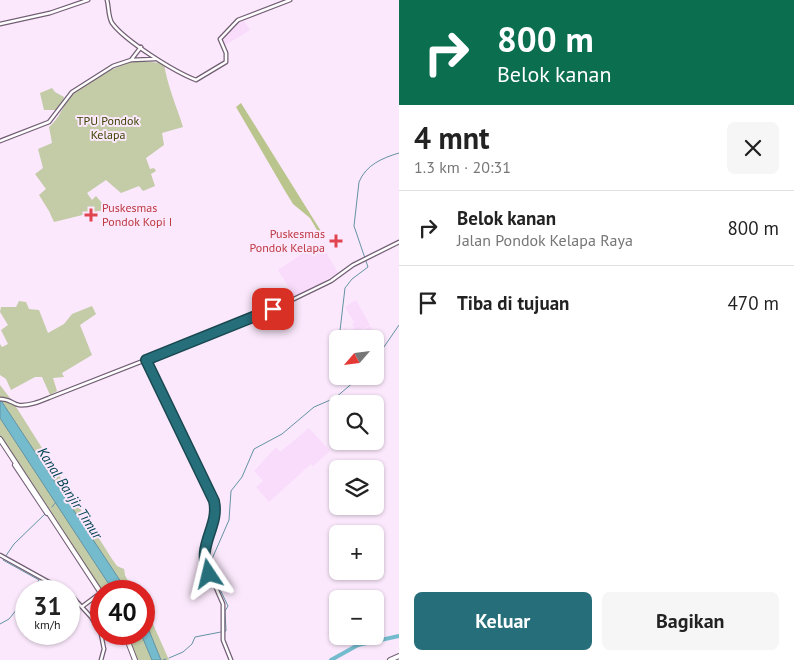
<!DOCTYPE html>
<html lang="id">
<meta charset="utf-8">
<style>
:root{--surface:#fff;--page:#f6f6f6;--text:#222;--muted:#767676;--line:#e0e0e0;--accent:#276e7b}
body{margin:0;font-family:"PT Sans",sans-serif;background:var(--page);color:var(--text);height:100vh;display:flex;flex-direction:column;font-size:19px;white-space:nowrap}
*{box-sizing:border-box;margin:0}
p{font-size:16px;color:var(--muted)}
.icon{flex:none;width:28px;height:28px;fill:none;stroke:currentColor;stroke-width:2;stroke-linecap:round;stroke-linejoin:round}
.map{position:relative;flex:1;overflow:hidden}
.panel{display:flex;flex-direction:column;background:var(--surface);width:395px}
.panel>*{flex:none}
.banner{background:#0b6e4f;color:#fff;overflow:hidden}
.needle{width:32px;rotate:242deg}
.buttons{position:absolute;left:329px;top:330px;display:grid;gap:10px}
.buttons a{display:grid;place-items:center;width:55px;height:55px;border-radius:8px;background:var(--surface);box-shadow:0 1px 4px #0004;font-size:25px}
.speed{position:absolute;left:15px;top:580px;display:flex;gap:10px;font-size:25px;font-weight:700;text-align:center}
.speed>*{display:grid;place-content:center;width:65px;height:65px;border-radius:50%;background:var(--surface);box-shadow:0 1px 4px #0004;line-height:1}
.speed small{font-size:12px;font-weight:400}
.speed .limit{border:8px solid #d22;background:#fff;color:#111}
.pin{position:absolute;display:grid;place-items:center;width:42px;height:42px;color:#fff;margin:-21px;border-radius:10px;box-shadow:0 2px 8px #0006}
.me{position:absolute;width:55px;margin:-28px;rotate:350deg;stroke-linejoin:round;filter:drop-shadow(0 0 4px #0008)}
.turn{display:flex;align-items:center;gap:18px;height:105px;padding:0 15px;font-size:22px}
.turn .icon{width:65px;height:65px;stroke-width:2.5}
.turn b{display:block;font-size:35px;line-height:42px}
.round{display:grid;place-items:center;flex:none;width:52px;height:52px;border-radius:8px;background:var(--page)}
.overview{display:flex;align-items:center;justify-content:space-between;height:85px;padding:0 15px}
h1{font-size:30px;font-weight:600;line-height:38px}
.cta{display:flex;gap:10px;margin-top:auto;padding:10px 15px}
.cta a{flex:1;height:58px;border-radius:8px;background:var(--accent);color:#fff;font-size:20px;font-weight:600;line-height:58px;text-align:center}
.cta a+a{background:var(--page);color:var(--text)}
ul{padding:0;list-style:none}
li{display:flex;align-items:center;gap:15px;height:75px;padding:0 15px;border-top:1px solid var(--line)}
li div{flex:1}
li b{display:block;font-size:19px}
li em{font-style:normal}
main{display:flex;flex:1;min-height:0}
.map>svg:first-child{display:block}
.built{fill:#f9dcfc}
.green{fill:#c3cba7}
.forest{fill:#bac58e}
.water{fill:#75bbce;stroke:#6493a3}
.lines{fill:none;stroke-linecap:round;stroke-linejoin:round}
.stream{stroke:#6493a3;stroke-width:1}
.river{stroke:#75bbce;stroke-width:4}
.minor-casing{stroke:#735f75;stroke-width:5}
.major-casing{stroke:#735f75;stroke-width:6}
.minor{stroke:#fff;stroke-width:2.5}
.major{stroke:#fff;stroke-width:4}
.route-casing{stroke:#194850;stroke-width:12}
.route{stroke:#276e7b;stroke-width:9}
.health-dot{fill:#e0444e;stroke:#fbe8fc;stroke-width:2}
.labels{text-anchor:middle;stroke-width:4;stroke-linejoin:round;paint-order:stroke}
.park-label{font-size:12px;fill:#3b4300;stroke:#fbe8fc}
.health-label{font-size:12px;fill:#be3a42;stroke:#fbe8fc;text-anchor:start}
.water-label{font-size:14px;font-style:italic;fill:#004250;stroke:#fbe8fc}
</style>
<main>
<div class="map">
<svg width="399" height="660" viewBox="0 0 399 660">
<rect width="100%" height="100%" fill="#fbe8fc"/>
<path class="built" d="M 242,18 L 250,30 L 224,46 L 221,38 Z
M 311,248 L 314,254 L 324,248 L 338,273 L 295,297 L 278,270 Z
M 356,300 L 370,325 L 353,334 L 351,330 L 355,328 L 352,324 L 354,322 L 345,307 Z
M 370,326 L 380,346 L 375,354 L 375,339 L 340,339 L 340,332 L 346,328 L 352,338 Z
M 309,428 L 330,451 L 313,466 L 311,464 L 269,502 L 256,487 L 263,481 L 254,471 L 276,447 L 280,452 Z"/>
<path class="green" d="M 137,61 L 164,63 C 167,85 176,105 183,127 L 162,133 L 164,145 L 146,158 L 150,169 L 154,168 L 156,171 L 151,174 L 155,186 L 143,191 L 139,186 L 121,193 L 106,180 L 87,193 L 92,200 L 96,196 L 107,209 L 54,222 L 49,211 L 39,195 L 46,189 L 35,174 L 43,168 L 38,149 L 52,143 L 49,127 C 59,119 62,108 69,98 C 80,82 118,65 137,61 Z
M 52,88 L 55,92 L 64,97 L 61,110 L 44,110 L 40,93 Z
M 19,301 L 26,302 L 29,309 L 39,310 L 48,333 L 64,324 L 72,314 L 92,306 L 96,314 L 80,325 L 92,355 L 62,373 L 64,377 L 53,378 L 57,391 L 50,395 L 42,377 L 35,377 L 11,390 L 6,379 L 0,375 L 0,344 L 2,347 L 8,344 L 1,330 L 8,325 L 0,312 L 1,307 L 16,307 Z
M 0,385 L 13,402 L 112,559 L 117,566 L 124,569 L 125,575 L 133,591 L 101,591 L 0,439 Z
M 144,604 L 169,660 L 137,660 L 127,634 L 144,634 Z"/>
<path class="forest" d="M 241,103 L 324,236 L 321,237 L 310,218 L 293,204 L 285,191 L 236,107 Z"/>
<path class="water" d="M 0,399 L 127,591 L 115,591 L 110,586 L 0,418 Z
M 144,618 L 161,660 L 152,660 L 141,634 L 144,634 Z"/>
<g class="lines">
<path class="stream" d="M 339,339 L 345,288 L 352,279 L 368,267 L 354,226 L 359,182 C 366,165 382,158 399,153
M 375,360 L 399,325
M 356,381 L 360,376
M 52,507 L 56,502
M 32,591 L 39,580 L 3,560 L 14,544 L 45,514
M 0,624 L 9,619 L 26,598
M 169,658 L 183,652 L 192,644 L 195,637 L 226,631 L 225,611 L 228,606 L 212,573 L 212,559 L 229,520 L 231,491 L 242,477 L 254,449 L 282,434 L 314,407 L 335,398 L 355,381 L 355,376
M 163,660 L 166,659"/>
<path class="river" d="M 331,660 L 358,645 L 399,636"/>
<g class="minor-casing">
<path id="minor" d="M 107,0 C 109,7 108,16 112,23 C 125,41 175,72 196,80 L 226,62 L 226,53 L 220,39 L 238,20 L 290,0
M 0,24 L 50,13 L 88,0
M 131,60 L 141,47
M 0,141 L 49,122 L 72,92 L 113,66 L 131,60 L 155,59
M 353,265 L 399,242
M 146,360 L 214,501 L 215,511 L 203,558 L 223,604 L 223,640 L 231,660
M 0,399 C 11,399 12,404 19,405 C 30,406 41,401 51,397 L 263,314 L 331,281 L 353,265
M 0,555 L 65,591
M 69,593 L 91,617 L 101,634
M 83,606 L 99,594
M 101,660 L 104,649 L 101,634"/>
</g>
<g class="major-casing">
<path id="major" d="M 0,439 L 101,593
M 15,465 L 47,513
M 125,634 L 135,660
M 390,660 L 399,656"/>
</g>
<use href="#minor" class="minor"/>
<use href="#major" class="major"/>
</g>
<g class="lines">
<g class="route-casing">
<path id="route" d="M 209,574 C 195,546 220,527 214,501 L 146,360 L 273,309"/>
</g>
<use href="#route" class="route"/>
</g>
<g class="health-dot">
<path d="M88.5 207.5h5v5h5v5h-5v5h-5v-5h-5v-5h5z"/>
<path d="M333.5 233.5h5v5h5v5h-5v5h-5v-5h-5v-5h5z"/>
</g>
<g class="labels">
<g class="park-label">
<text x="108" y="125">TPU Pondok<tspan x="108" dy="14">Kelapa</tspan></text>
</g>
<g class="health-label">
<text x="102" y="212">Puskesmas<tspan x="102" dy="14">Pondok Kopi I</tspan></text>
<text x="325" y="238" text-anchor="end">Puskesmas<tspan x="325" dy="14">Pondok Kelapa</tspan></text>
</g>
<g class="water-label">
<text transform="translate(70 493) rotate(57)" y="5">Kanal Banjir Timur</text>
</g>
</g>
</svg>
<div class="buttons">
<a><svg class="needle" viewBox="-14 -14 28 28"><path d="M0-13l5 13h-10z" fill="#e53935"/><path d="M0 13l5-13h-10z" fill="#767676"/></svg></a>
<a><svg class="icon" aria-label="search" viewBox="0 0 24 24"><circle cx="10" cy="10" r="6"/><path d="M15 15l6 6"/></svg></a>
<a><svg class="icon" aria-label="layers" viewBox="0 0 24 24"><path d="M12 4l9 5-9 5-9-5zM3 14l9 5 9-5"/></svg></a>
<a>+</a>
<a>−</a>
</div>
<div class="speed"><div>31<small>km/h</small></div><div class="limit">40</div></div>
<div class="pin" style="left:273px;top:309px;background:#d93025"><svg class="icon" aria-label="arrive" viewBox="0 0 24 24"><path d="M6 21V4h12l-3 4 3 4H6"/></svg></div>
<svg class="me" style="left:209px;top:574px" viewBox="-20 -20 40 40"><path d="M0-17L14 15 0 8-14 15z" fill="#276e7b" stroke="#fff" stroke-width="4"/></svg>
</div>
<section class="panel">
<div class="banner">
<div class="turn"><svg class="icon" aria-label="right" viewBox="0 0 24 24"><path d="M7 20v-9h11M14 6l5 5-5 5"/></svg><div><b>800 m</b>Belok kanan</div></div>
</div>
<div class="overview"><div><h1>4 mnt</h1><p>1.3 km · 20:31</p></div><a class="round"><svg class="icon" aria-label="close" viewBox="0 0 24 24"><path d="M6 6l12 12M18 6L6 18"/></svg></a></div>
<ul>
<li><svg class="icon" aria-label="right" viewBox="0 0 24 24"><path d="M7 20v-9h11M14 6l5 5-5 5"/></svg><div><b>Belok kanan</b><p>Jalan Pondok Kelapa Raya</p></div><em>800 m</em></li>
<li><svg class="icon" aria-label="arrive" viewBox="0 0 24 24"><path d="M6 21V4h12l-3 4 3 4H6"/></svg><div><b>Tiba di tujuan</b></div><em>470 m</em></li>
</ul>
<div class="cta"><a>Keluar</a><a>Bagikan</a></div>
</section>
</main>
